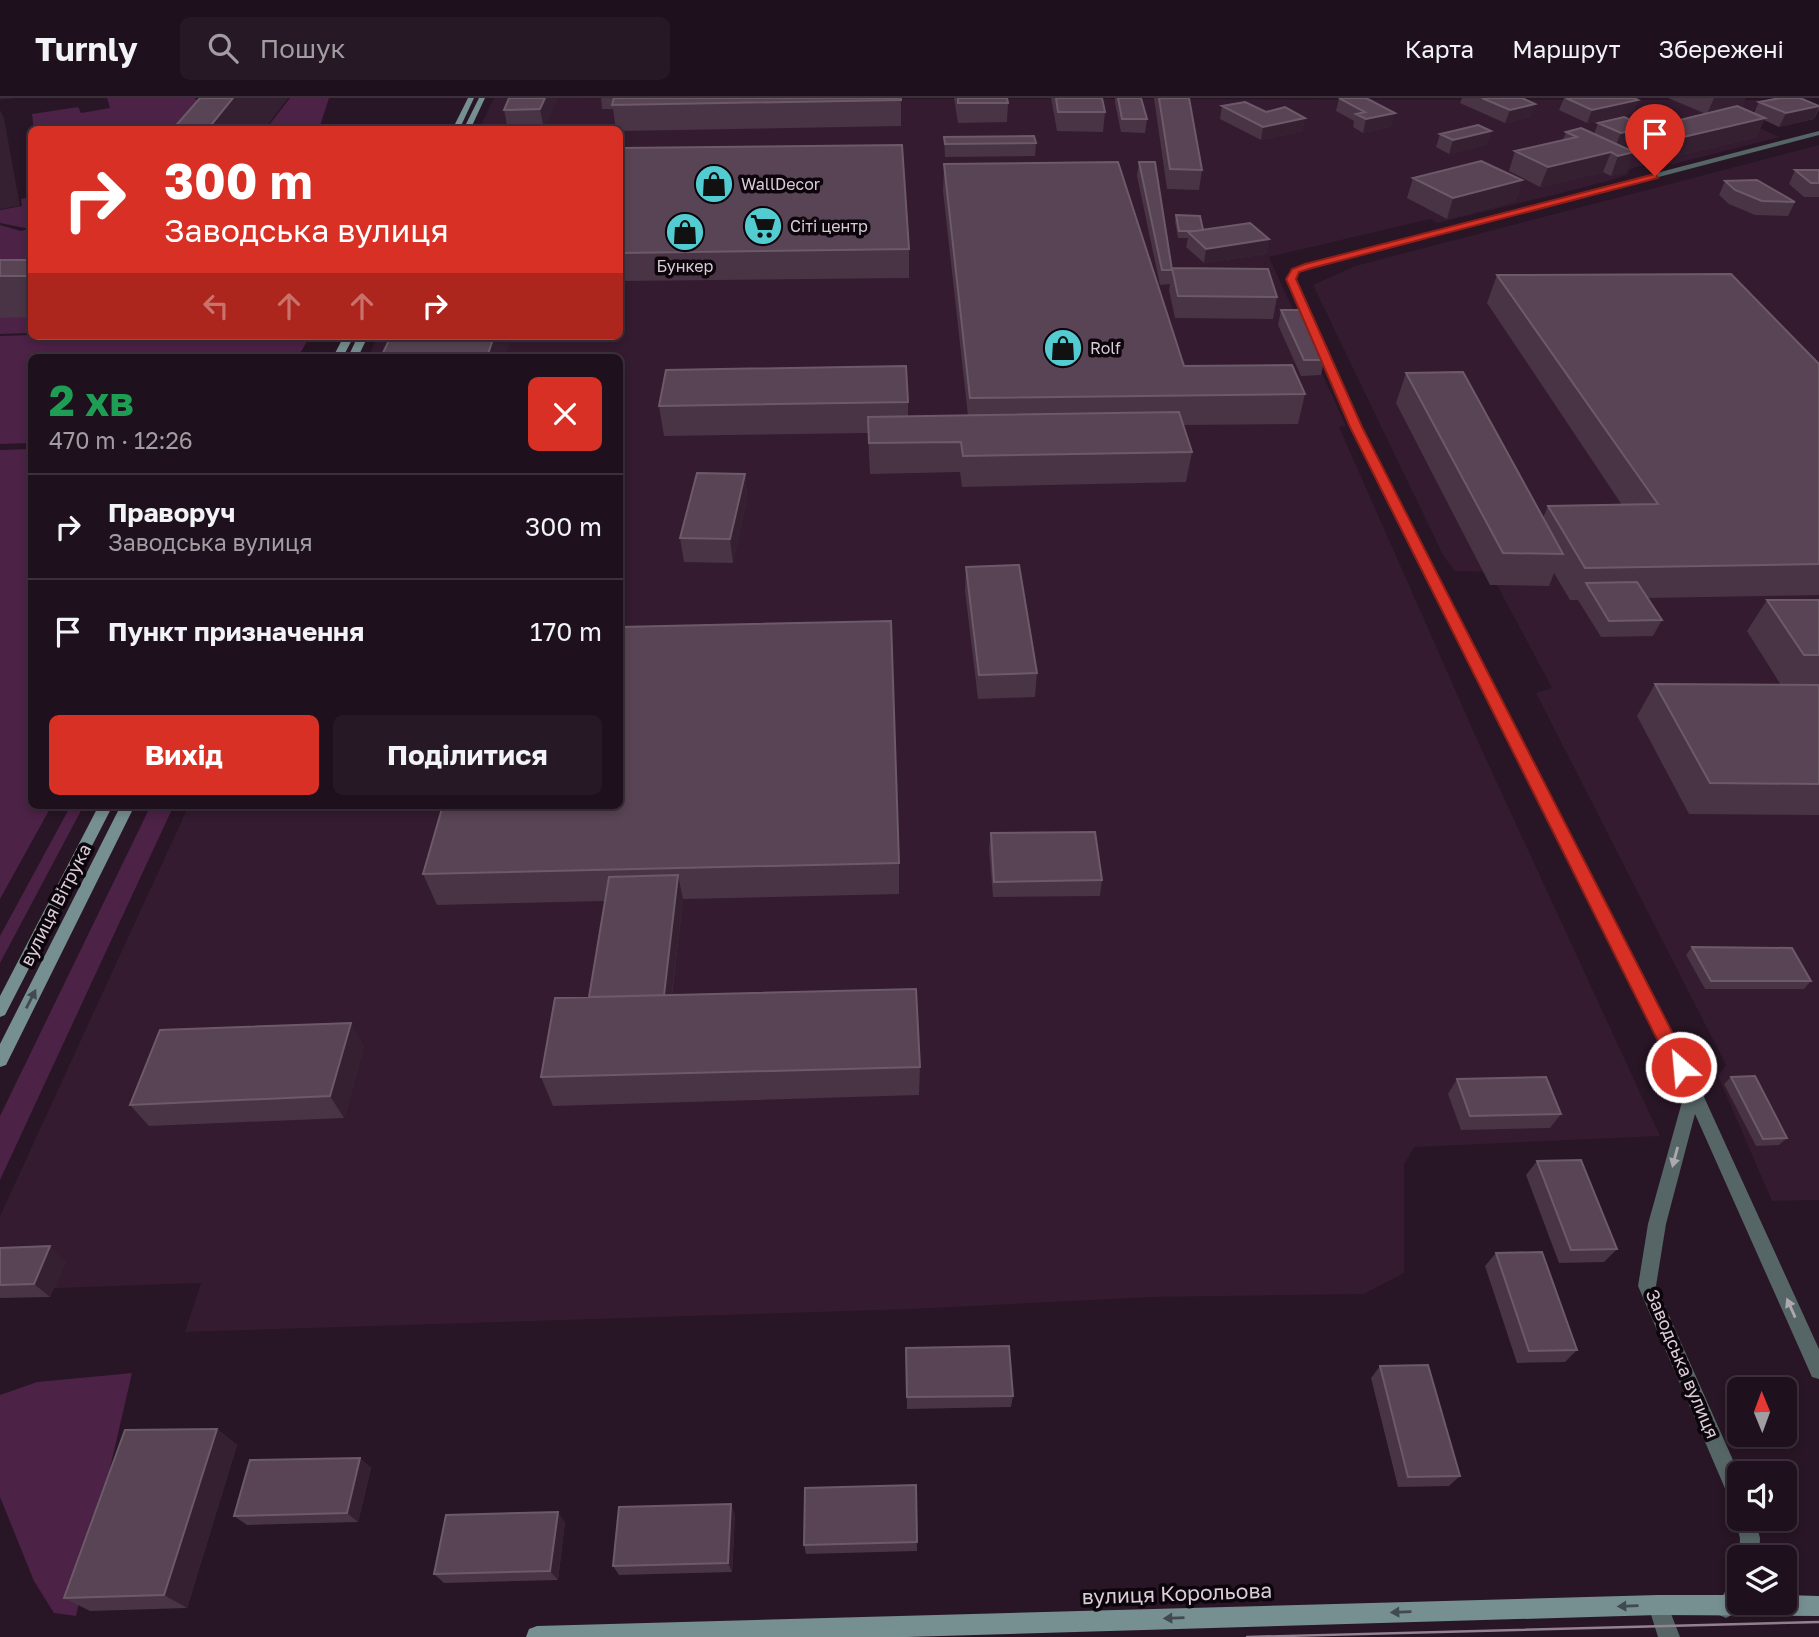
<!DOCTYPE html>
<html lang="uk">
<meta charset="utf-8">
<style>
:root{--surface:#1e101c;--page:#261925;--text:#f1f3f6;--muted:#a19da3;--line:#3c303b;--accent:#d93025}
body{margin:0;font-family:"Golos Text",sans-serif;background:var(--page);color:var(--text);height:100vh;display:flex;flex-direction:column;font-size:26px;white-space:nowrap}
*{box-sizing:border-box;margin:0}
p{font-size:23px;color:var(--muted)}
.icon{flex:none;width:38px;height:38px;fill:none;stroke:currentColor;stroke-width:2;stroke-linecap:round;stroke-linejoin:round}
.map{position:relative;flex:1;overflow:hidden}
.sheet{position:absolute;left:28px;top:256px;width:595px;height:455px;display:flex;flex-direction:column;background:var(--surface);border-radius:10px;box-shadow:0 4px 10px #0003,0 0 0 2px var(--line)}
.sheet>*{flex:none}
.top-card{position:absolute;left:28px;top:28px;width:595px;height:214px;border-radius:10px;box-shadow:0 4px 10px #0003,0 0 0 2px var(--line);background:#d93025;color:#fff;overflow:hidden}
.needle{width:46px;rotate:359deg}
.buttons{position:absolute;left:1727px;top:1279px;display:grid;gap:14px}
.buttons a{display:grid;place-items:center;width:70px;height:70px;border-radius:10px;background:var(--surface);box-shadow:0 4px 10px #0003,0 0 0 2px var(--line);font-size:35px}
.pin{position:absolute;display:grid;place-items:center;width:60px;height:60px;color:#fff;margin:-72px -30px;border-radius:50% 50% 50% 0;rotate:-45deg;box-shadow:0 0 7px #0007}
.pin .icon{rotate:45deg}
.me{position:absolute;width:77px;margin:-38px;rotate:333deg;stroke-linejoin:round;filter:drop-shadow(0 0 5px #0008)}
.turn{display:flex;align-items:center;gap:24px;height:147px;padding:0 21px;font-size:32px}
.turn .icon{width:91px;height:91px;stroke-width:2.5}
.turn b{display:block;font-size:49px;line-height:60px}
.lanes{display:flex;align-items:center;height:66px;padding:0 21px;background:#0003;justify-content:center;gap:35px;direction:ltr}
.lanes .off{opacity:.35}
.round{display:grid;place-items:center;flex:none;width:74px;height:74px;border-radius:10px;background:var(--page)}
.head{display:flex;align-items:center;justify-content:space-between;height:119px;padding:0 21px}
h1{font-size:42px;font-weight:700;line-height:52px;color:#1e9e55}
.cta{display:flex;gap:14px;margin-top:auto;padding:14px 21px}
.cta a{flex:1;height:80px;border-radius:10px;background:var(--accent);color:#fff;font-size:28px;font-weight:700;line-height:80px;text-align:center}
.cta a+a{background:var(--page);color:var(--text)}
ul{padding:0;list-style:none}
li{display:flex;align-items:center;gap:21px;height:105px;padding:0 21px;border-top:2px solid var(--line)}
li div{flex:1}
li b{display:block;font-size:26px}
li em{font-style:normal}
header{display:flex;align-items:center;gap:42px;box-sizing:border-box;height:98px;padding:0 35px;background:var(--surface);border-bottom:2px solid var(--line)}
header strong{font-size:33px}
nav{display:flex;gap:38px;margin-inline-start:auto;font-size:24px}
.search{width:490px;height:63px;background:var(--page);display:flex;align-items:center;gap:18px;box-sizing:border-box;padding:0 24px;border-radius:10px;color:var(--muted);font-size:26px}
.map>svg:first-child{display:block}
.built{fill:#341b30}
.green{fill:#4c2246}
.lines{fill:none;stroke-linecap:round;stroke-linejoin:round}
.street{fill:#566566;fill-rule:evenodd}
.secondary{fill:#768f90;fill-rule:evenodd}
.tram{stroke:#938390;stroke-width:2.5}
.wall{fill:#483444;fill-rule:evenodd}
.shaded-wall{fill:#352031}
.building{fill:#584454;stroke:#6c5a69;stroke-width:2}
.oneway{fill:#414a4e}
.oneway2{fill:#aca9b0}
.route{fill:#d93025;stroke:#8d1f18;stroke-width:2}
.labels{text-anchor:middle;stroke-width:7;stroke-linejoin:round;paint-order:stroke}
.far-poi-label{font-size:16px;fill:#dbcdd8;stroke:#0c050b;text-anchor:start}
.street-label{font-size:18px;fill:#dbcdd8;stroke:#0c050b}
.near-street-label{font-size:21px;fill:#dbcdd8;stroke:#0c050b}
</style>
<header>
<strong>Turnly</strong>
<div class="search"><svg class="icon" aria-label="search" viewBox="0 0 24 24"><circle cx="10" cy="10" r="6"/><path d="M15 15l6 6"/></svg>Пошук</div>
<nav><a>Карта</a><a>Маршрут</a><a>Збережені</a></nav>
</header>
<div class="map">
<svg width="1819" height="1539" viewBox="0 0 1819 1539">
<rect width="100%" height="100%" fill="#281525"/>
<path class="built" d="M 494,0 L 1799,2 L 1754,12 L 1741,22 L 1780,39 L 1674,66 L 1647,66 L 1630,71 L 1627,77 L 1608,83 L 1557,96 L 1437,125 L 1430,121 L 1269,159 L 1346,328 L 1339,329 L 1480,648 L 1660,1038 L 1414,1049 L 1404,1067 L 1404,1175 L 1364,1196 L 1153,1199 L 911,1211 L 185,1234 L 201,1185 L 0,1192 L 0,1118 L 189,707 L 620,707 L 620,259 L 368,259 L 378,238 L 620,238 L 620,32 L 479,31 Z
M 1819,47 L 1819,1102 L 1772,1103 L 1718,978 L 1726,967 L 1536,595 L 1552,590 L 1490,474 L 1455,473 L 1444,459 L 1313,187 L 1355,168 Z"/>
<path class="green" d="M 107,0 L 195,0 L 209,19 L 198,31 L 34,32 L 32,16 L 78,9 L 81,15 L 110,10 Z
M 290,0 L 329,0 L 319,31 L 266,31 Z
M 31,99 L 31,124 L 25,130 L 0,125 L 0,112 L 22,108 L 21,101 Z
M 0,127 L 21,133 L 31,130 L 31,174 L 0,172 Z
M 31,218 L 31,235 L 0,236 L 0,219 Z
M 0,238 L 31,237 L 310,238 L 298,259 L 32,259 L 31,345 L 0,346 Z
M 31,351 L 32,707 L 52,707 L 0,801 L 0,352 Z
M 71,707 L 84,707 L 0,865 L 0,838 Z
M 151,707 L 174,707 L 0,1082 L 0,1018 Z
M 132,1275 L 76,1518 L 54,1515 L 34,1483 L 0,1399 L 0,1297 L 37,1284 Z"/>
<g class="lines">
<path class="street" d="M 1819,33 L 1819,37 L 1311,170 L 1298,175 L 1295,181 L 1361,329 L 1699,988 L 1819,1251 L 1819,1281 L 1812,1279 L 1695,1016 L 1666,1126 L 1656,1188 L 1740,1378 L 1740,1412 L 1733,1409 L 1638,1188 L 1648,1126 L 1685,993 L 1351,329 L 1287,181 L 1292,171 L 1305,166 Z
M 1740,1413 L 1740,1421 L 1755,1421 L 1760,1440 L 1759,1460 L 1740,1460 L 1740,1462 L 1739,1460 L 1740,1440 L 1735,1421 Z
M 1740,1476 C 1740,1493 1744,1513 1726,1520 L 1719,1517 L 1716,1510 L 1733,1479 Z
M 1658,1497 L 1665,1500 L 1680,1539 L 1658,1539 L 1648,1507 L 1651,1500 Z"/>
<path class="secondary" d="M 468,0 L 474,0 L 459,32 L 452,32 Z
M 479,0 L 485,0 L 470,32 L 463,32 Z
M 344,238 L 354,238 L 343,259 L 333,259 Z
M 358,238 L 368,238 L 358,259 L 348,259 Z
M 99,707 L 113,707 L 5,917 L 0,919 L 0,898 Z
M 121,707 L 135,707 L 6,967 L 0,969 L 0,946 Z
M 1658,1497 L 1740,1497 L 1740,1505 L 1785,1505 L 1785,1497 L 1819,1498 L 1819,1518 L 1658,1517 L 907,1539 L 526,1539 L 529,1531 L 537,1528 Z"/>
<path class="tram" d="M 1247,1539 L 1819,1524"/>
</g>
<path class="wall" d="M 509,0 L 557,0 L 544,31 L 535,31 L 507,27 L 504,12 Z
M 601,0 L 901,0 L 901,28 L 620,33 L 620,32 L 616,32 L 613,11 L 602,11 Z
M 954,0 L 1007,0 L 1008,5 L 1007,24 L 958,25 Z
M 1051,0 L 1102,0 L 1105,14 L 1103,34 L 1057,33 Z
M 1115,0 L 1141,0 L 1147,21 L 1145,35 L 1121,34 L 1115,5 Z
M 1154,0 L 1189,0 L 1202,72 L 1199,92 L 1167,91 Z
M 1339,0 L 1392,28 L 1363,35 L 1353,29 L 1354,23 L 1336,13 Z
M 1462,0 L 1522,0 L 1531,19 L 1505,25 L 1460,5 Z
M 1564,0 L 1634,0 L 1638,2 L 1633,15 L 1587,25 L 1559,12 Z
M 1668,0 L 1745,0 L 1742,8 L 1737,9 L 1754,15 L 1759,4 L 1819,8 L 1819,11 L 1814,21 L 1779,29 L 1764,22 L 1756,39 L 1653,64 L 1633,55 L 1626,74 L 1611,78 L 1603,74 L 1540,89 L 1509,73 L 1515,53 L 1563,42 L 1566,34 L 1594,36 L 1598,25 L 1644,34 L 1657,31 L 1659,27 L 1706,16 ZM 1637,44 L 1633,54 L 1619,48 Z
M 1222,8 L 1305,20 L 1302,33 L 1261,42 L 1220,21 Z
M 1491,33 L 1487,46 L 1449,56 L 1436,49 L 1440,36 Z
M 944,39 L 1036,45 L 1035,58 L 945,59 Z
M 620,50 L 909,151 L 909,180 L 620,183 Z
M 1139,64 L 1172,170 L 1277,199 L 1273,221 L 1175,220 L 1169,192 L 1170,186 L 1160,187 L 1137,78 Z
M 944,66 L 1184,268 L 1305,296 L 1298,326 L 1183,327 L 1192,354 L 1186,384 L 962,389 L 960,374 L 870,376 L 868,335 L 664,338 L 659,308 L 908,304 L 908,319 L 968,318 L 943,93 Z
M 1795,72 L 1819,72 L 1819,99 L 1804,99 L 1789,86 Z
M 1413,80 L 1522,82 L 1515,103 L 1447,121 L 1407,100 Z
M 1725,83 L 1795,104 L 1788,118 L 1755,117 L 1729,106 L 1719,97 Z
M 1176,117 L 1203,132 L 1269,141 L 1266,156 L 1204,165 L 1186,149 L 1188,140 L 1178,140 L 1175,124 Z
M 0,162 L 32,162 L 32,219 L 0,220 Z
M 1497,177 L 1819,266 L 1819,497 L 1647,500 L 1662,522 L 1653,538 L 1601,539 L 1578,502 L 1570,502 L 1554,475 L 1549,488 L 1490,487 L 1396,305 L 1406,275 L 1543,420 L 1548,408 L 1622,407 L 1487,205 Z
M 1281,212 L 1324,262 L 1321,277 L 1301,278 L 1278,227 Z
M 745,376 L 747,400 L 733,465 L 684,464 L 680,440 Z
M 966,469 L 1037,575 L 1035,599 L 978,601 L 965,493 Z
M 1767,502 L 1819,502 L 1819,717 L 1689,716 L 1637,618 L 1655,586 L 1781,587 L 1747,533 Z
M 991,735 L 1102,782 L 1100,798 L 993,799 L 989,751 Z
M 899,765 L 899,796 L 683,801 L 672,897 L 920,969 L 919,997 L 553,1008 L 541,979 L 589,899 L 605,803 L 437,807 L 423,776 Z
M 1692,849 L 1811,883 L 1804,891 L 1705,891 L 1686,857 Z
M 364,948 L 344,1020 L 149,1028 L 130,1007 Z
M 1731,979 L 1787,1040 L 1779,1047 L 1756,1048 L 1724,986 Z
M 1457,981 L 1561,1016 L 1550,1030 L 1461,1032 L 1448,996 Z
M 1537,1063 L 1617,1151 L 1604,1164 L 1559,1165 L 1526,1077 Z
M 0,1150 L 66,1162 L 50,1199 L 0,1200 Z
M 1496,1155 L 1577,1252 L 1565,1264 L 1517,1265 L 1485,1168 Z
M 906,1250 L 1013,1298 L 1011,1309 L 907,1311 Z
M 1380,1268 L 1460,1378 L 1449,1388 L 1398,1389 L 1371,1280 Z
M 217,1331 L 237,1347 L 187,1510 L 90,1513 L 64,1500 Z
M 360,1360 L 371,1370 L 358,1424 L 247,1427 L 234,1418 Z
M 916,1387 L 917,1453 L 806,1456 L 804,1447 Z
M 735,1416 L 732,1474 L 619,1477 L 613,1468 Z
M 565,1424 L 558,1482 L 444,1485 L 434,1476 Z"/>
<path class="shaded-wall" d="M 0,0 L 15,0 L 0,2 Z
M 233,0 L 288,0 L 264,32 L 207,32 Z
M 545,0 L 557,0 L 544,31 L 540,11 Z
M 1714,0 L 1745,0 L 1742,8 L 1707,16 Z
M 1638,2 L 1633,15 L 1587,25 L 1592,12 Z
M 1535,6 L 1531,19 L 1505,25 L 1510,12 Z
M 1819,8 L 1814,21 L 1779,29 L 1786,15 Z
M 0,12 L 4,20 L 20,108 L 0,111 Z
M 1395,15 L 1392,28 L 1363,35 L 1366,21 Z
M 1305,20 L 1302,33 L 1261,42 L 1263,29 Z
M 1765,20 L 1756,39 L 1653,64 L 1662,44 Z
M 1646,29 L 1644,36 L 1640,35 L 1637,44 L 1615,49 L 1621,35 Z
M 1491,33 L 1487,46 L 1449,56 L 1453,42 Z
M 1611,54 L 1603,74 L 1540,89 L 1548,69 Z
M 1634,54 L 1626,74 L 1611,78 L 1618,58 Z
M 1522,82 L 1515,103 L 1447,121 L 1453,100 Z
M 1269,141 L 1266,156 L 1204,165 L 1206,151 Z
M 494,238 L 512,238 L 505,259 L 487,259 Z
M 745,376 L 747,400 L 733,465 L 730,441 Z
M 678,777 L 683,801 L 668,928 L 663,905 Z
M 351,925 L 364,948 L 344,1020 L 330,998 Z
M 50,1148 L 66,1162 L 50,1199 L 34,1186 Z
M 217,1331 L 237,1347 L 187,1510 L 164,1497 Z
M 360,1360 L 371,1370 L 358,1424 L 347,1415 Z
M 731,1406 L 735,1416 L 732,1474 L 728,1465 Z
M 558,1414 L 565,1424 L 558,1482 L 550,1473 Z"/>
<path class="building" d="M 200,0 L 233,0 L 207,32 L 172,32 Z
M 509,0 L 545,0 L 540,11 L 504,12 Z
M 614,0 L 901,0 L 901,2 L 612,7 Z
M 958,0 L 1007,0 L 1008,5 L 958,5 Z
M 1056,0 L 1102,0 L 1105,14 L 1058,14 Z
M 1118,0 L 1141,0 L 1147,21 L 1122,21 Z
M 1159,0 L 1189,0 L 1202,72 L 1170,71 Z
M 1339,0 L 1366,0 L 1395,15 L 1366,21 L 1356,16 L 1365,14 Z
M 1482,0 L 1522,0 L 1535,6 L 1510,12 Z
M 1566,0 L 1634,0 L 1638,2 L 1592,12 Z
M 1780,0 L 1800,0 L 1819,8 L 1786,15 L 1759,4 Z
M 1245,4 L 1266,14 L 1285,9 L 1305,20 L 1263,29 L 1222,8 Z
M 1737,8 L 1765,20 L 1662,44 L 1640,35 L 1662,30 L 1659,27 Z
M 1624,19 L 1646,29 L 1621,35 L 1598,25 Z
M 501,27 L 534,27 L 532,32 L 499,32 Z
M 1478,27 L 1491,33 L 1453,42 L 1440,36 Z
M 1581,30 L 1634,54 L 1618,58 L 1611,54 L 1548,69 L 1515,53 L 1577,39 L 1566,34 Z
M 1034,38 L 1036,45 L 945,46 L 944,39 Z
M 902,47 L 909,151 L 620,155 L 620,50 Z
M 1481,63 L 1522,82 L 1453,100 L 1413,80 Z
M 1118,64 L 1184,268 L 1292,267 L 1305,296 L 970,300 L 944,66 Z
M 1139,64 L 1155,64 L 1172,172 L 1162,172 Z
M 1795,72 L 1819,72 L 1819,85 L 1811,85 Z
M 1757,82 L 1795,104 L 1762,103 L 1735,92 L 1725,83 Z
M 1176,117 L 1200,118 L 1203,132 L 1196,133 L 1179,133 Z
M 1250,125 L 1269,141 L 1206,151 L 1188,134 Z
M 0,162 L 32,162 L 32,178 L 0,178 Z
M 1172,170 L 1268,171 L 1277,199 L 1178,198 Z
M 1731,176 L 1819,266 L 1819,466 L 1585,470 L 1548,408 L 1658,406 L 1497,177 Z
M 1281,212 L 1300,212 L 1324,262 L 1304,262 Z
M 391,238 L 494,238 L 487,259 L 381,259 Z
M 906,268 L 908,304 L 659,308 L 666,272 Z
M 1463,274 L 1563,456 L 1503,455 L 1406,275 Z
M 1179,314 L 1192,354 L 963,358 L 961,344 L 869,345 L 868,319 Z
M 697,375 L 745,376 L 730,441 L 680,440 Z
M 1019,467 L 1037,575 L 979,577 L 966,469 Z
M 1637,484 L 1662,522 L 1609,523 L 1586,485 Z
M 1767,502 L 1819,502 L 1819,557 L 1804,557 Z
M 891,523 L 899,765 L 423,776 L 443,707 L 620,707 L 620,529 Z
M 1655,586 L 1819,587 L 1819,686 L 1710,685 Z
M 1095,734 L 1102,782 L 994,784 L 991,735 Z
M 678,777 L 664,897 L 589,899 L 609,779 Z
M 1692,849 L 1792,850 L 1811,883 L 1711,883 Z
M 916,891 L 920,969 L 541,979 L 555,900 Z
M 351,925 L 330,998 L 130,1007 L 160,932 Z
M 1755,978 L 1787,1040 L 1763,1041 L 1731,979 Z
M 1546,979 L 1561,1016 L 1470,1018 L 1457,981 Z
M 1581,1062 L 1617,1151 L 1571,1152 L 1537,1063 Z
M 50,1148 L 34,1186 L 0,1187 L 0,1150 Z
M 1542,1154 L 1577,1252 L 1529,1253 L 1496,1155 Z
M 1009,1248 L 1013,1298 L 907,1299 L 906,1250 Z
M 1428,1267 L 1460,1378 L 1408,1379 L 1380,1268 Z
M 217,1331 L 164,1497 L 64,1500 L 125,1332 Z
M 360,1360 L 347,1415 L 234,1418 L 250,1362 Z
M 916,1387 L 917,1444 L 804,1447 L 805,1390 Z
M 731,1406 L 728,1465 L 613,1468 L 619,1409 Z
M 558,1414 L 550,1473 L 434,1476 L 446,1417 Z"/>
<defs><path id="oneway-solid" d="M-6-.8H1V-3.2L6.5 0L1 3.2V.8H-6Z" transform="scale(1.75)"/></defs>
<g class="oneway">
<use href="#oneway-solid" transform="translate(31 901) rotate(-63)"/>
<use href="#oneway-solid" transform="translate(1628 1508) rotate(178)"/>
<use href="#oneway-solid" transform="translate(1401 1514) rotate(178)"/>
<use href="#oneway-solid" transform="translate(1174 1520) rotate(178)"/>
</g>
<g class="oneway2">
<use href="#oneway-solid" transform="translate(1675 1059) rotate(105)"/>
<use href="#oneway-solid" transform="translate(1791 1210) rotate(-114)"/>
</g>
<path class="route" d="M 1655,76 L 1658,80 L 1312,170 L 1299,174 L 1296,181 L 1362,329 L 1690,969 L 1681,977 L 1674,975 L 1350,329 L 1286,181 L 1292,171 L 1305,166 Z"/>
<defs>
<g id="shop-disc" transform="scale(2.0125)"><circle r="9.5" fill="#52ccd0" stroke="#0c050b"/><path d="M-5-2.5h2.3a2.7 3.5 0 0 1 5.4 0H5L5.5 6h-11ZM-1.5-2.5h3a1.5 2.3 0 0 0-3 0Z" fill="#111"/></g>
<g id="supermarket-disc" transform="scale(2.0125)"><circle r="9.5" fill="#52ccd0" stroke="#0c050b"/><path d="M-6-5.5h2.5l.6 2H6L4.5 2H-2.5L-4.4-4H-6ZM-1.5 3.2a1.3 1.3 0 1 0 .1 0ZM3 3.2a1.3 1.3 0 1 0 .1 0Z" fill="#111"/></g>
</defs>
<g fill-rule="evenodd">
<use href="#shop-disc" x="714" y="86"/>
<use href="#supermarket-disc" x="763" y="128"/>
<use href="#shop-disc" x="685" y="134"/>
<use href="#shop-disc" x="1063" y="250"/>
</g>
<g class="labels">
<g class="far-poi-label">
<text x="741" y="92">WallDecor</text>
<text x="790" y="134">Сіті центр</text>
<text x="685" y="174" text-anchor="middle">Бункер</text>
<text x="1090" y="256">Rolf</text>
</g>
<g class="street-label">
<text transform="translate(56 807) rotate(-63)" y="6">вулиця Вітрука</text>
<text transform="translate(1682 1266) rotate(67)" y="6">Заводська вулиця</text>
</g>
<g class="near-street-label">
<text transform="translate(1177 1496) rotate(-2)" y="7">вулиця Корольова</text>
</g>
</g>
</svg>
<div class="buttons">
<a><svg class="needle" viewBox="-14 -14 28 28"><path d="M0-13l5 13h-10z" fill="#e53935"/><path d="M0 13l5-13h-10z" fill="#a19da3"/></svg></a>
<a><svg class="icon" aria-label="sound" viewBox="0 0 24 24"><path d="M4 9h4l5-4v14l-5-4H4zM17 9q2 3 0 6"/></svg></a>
<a><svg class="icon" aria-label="layers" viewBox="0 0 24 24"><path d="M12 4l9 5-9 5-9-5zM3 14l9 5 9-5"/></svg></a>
</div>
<div class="pin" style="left:1655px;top:78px;background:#d93025"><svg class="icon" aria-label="arrive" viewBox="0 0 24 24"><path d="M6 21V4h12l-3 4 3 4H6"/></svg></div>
<svg class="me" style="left:1681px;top:969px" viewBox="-20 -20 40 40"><circle r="17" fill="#d93025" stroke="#fff" stroke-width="3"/><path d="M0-11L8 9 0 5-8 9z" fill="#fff"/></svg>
<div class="top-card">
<div class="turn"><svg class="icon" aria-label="right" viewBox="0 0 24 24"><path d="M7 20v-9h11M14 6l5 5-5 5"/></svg><div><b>300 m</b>Заводська вулиця</div></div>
<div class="lanes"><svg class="icon off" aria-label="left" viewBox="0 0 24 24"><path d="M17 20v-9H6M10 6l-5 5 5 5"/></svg><svg class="icon off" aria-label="ahead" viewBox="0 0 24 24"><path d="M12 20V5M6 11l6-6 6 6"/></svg><svg class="icon off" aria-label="ahead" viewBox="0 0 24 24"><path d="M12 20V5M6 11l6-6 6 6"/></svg><svg class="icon" aria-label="right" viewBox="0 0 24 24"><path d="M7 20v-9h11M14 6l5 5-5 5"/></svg></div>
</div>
<section class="sheet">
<div class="head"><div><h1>2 хв</h1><p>470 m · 12:26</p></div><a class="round" style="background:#d93025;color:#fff"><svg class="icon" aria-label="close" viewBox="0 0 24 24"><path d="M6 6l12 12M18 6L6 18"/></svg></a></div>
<ul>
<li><svg class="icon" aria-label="right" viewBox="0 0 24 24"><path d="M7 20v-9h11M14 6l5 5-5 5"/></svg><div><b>Праворуч</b><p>Заводська вулиця</p></div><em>300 m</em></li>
<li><svg class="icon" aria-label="arrive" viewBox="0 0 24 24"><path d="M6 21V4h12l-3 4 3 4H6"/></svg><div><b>Пункт призначення</b></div><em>170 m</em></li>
</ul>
<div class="cta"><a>Вихід</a><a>Поділитися</a></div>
</section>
</div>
